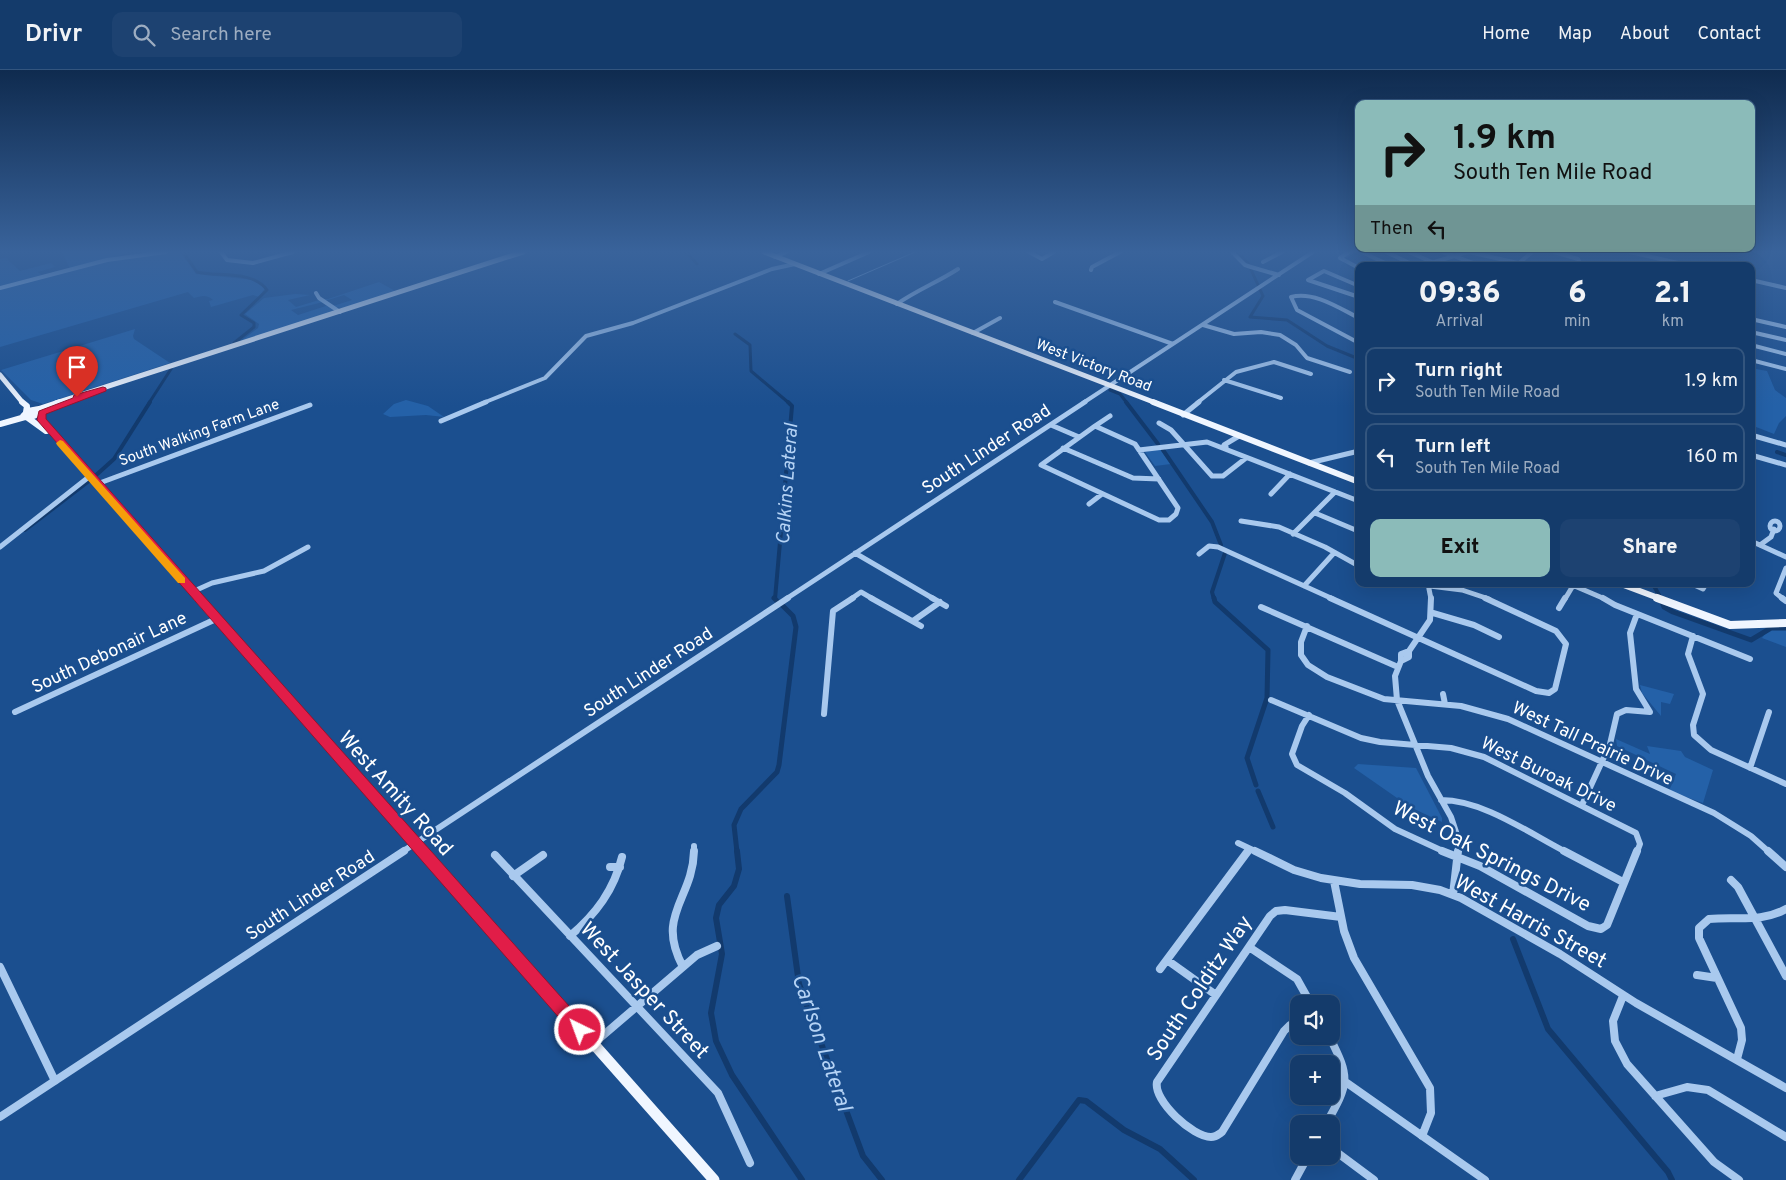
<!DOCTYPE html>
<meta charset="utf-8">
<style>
:root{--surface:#143b6b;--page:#1d4271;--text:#f1f3f6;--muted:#9dadc1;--line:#33557e;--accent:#8bbbb9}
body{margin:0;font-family:Overpass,sans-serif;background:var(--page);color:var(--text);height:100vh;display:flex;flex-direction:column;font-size:19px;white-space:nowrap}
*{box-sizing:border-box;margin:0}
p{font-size:16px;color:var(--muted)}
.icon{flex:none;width:28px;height:28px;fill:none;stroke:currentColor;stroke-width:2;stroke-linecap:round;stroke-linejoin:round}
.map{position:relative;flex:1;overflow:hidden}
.side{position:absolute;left:1355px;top:192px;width:400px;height:325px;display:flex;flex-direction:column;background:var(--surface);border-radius:10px;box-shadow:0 5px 20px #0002,0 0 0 1px var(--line)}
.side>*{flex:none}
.top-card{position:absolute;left:1355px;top:30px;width:400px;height:152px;border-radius:10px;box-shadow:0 5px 20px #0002,0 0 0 1px var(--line);background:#8bbbb9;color:#111;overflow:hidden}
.tools{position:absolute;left:1290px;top:925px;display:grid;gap:10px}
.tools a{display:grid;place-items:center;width:50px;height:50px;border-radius:10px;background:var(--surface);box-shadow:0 5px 20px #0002,0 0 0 1px var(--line);font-size:25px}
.pin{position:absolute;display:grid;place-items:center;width:42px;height:42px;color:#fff;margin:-51px -21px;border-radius:50% 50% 50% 0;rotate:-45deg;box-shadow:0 0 5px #0007}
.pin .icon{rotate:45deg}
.me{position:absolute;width:55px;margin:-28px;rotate:318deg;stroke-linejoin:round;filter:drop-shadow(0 0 4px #0008)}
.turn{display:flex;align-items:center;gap:18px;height:105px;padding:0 15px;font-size:22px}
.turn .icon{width:65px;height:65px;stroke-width:2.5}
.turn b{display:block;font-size:35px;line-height:42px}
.then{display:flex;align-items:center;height:48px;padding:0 15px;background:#0003;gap:10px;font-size:19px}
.eta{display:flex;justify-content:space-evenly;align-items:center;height:85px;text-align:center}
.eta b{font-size:30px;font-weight:800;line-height:35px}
.action{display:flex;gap:10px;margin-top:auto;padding:10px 15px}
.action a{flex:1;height:58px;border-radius:10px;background:var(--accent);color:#111;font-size:20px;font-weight:800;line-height:58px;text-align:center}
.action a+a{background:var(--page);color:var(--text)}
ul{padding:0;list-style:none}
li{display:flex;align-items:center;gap:15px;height:68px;margin:0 10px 8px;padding:0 5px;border:2px solid var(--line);border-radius:10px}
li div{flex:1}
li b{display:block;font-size:19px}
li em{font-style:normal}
header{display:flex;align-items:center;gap:30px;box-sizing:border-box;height:70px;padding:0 25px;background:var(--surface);border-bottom:1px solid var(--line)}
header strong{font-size:24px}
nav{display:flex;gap:28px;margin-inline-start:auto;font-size:18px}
.search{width:350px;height:45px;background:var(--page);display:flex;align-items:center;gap:12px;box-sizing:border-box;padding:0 18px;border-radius:10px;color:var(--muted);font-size:19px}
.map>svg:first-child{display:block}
.green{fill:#2461a8}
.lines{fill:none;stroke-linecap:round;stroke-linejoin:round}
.stream{stroke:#9cc4f0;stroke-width:1}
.canal-far3{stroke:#123a6d;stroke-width:3}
.canal-far2{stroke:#123a6d;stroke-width:4}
.canal-far1{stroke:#123a6d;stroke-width:5}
.canal{stroke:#123a6d;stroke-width:6}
.minor-far3{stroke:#a9c9ee;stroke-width:4}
.minor-far2{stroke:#a9c9ee;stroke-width:5}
.minor-far1{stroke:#a9c9ee;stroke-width:6}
.minor{stroke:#a9c9ee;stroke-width:8}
.major-far3{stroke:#f0f6ff;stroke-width:5}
.major-far2{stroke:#f0f6ff;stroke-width:6}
.major-far1{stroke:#f0f6ff;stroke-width:8}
.major{stroke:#f0f6ff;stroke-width:11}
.route{fill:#e11d48;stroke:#92132f}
.slow{fill:#f59e0b}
.labels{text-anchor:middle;stroke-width:5;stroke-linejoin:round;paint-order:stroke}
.far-street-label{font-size:15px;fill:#fff;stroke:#1b4f8f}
.street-label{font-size:18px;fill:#fff;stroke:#1b4f8f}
.water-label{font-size:19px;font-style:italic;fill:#b5d3f5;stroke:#1b4f8f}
.near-street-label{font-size:21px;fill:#fff;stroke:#1b4f8f}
.near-water-label{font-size:22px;font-style:italic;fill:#b5d3f5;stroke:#1b4f8f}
</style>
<header>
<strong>Drivr</strong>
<div class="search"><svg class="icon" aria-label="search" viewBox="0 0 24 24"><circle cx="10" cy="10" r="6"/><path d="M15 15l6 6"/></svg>Search here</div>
<nav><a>Home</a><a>Map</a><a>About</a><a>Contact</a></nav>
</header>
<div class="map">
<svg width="1786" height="1110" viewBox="0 0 1786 1110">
<rect width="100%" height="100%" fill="#1b4f8f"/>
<path class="green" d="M 62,182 L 127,182 L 128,183 L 70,199 Z
M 171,182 L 180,182 L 196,204 L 253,210 L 265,218 L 259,227 L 253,225 L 211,237 L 209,231 L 213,230 C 207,224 201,226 194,228 L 188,222 L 0,277 L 0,219 L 108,191 Z
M 6,188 L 20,201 L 51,193 L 55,197 L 38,202 L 42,205 L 0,216 L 0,189 Z
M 379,212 L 397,222 L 344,239 L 333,236 L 352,230 L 344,225 L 325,231 L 322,229 L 328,229 Z
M 295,224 L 310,225 L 288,230 L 296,237 L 319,230 L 323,232 L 291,240 L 298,245 L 326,236 L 323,234 L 337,241 L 237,274 L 258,258 L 259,254 L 245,244 L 264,228 Z
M 135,259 L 133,266 L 134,269 L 170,293 L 43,334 L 31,330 L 1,300 Z
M 1751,298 L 1767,301 L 1775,320 L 1786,328 L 1786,346 L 1779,353 L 1774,364 L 1751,355 Z
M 406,330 L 428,336 L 444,347 L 426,345 L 390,347 L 383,344 L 394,334 Z
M 1160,379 L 1171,394 L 1155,396 L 1145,382 Z
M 1780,558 L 1786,559 L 1786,577 L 1762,568 L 1768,560 Z
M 1640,615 L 1674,624 L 1670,634 L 1661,632 L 1661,646 L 1642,623 Z
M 1616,669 L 1650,684 L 1647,676 L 1681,681 L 1685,687 L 1713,700 L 1703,733 L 1669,721 L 1676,704 L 1617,676 Z
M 1358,694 L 1416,698 L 1442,748 L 1442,752 L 1410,737 L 1354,698 Z"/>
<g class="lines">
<path class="stream" d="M 848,211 L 915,182"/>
<path class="canal-far3" d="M 183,182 L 197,202 C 218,207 253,200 267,220 L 241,245 L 254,253 L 254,257 L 234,273
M 686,182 L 697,194
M 1237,182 L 1248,193 L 1263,226 L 1250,247 L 1287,250 L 1327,276 L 1359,289
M 735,264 L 750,275 L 751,301 L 789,333
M 1110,320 L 1120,324 L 1127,333
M 149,333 L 171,299"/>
<path class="canal-far2" d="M 1126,332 L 1158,374
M 1163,380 L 1212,452 L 1221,475
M 1777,382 L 1786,385
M 94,407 L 114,389 L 150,332
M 25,460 L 89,411
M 1653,514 L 1660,527
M 775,529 L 792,336 L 788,332
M 1214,529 L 1212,522 L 1225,483"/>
<path class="canal-far1" d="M 774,528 L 777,531
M 1214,528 L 1215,532 L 1268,580 L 1267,628 L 1247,688 L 1256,715
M 1662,532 L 1664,537 L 1673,542 L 1751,570 L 1771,558 L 1786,558
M 1258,721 L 1273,757
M 737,782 L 734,755 L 741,739 L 777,702 L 779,695 L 796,557 L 793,546 L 782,535"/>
<path class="canal" d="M 737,781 L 739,799 L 734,816 L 719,835 L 716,848 L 722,884 L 711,943 L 716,971 L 732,1005 L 802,1110
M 787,826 L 799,914 L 863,1086 L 882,1110
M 1513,869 L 1548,959 L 1668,1102 L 1672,1110
M 1019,1110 L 1079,1030 L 1086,1031 L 1124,1060 L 1160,1079 L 1194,1110"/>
<path class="minor-far3" d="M 221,182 L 227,190 L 253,193 L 293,182
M 1029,182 L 1042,189 L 1054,182
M 1232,182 L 1245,195 L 1251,197
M 1349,182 L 1340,188 L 1359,198
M 1362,182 L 1391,196
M 1386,182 L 1416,196
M 1409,182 L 1441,196
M 1443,182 L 1481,196
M 1469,182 L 1531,196
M 1554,182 L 1578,189 L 1579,191 L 1574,196
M 1630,182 L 1691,196
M 775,187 L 786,182
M 1263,192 L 1282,182
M 1431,193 L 1468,182
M 1519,193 L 1532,182
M 1091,200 L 1092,197 L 1120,182
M 819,204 L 869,182
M 1278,205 L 1251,197 L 1279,205
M 1751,210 L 1786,218
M 1359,216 L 1324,201 L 1308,210 L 1359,227
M 0,218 L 107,190 L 166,182
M 316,223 L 319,228 L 340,242
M 1055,232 L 1173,274
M 897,234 C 917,220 938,212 958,199
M 1359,248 C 1339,238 1314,221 1291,227 L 1297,240 L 1359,273
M 1751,249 L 1786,257
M 1203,255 L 1234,264 L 1261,262 L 1280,265 L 1296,275 L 1307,288 L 1350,302
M 1751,262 L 1786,270
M 973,263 L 1000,248
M 1751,275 L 1786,284
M 1751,290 L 1786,299
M 1224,310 L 1281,328
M 483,333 L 545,308 L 586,266 L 633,253 L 772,199 L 795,194
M 1083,333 L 1313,182
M 1197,333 L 1236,302 L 1274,292 L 1311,304"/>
<path class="minor-far2" d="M 1183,345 L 1199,332
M 441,351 L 486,332
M 1159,353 L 1171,360 L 1212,406 L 1223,406 L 1246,388
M 1051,355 L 1079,367
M 1095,356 L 1135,374 L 1178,438 L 1176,444 L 1169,450 L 1159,450 L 1041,395 Z
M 1095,356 L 1110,346
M 1751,365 L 1786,375
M 1226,377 L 1224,375 L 1239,366
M 1063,378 L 1133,408 L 1159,409
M 1139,380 L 1207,372 L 1356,430
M 1751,385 L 1786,395
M 1309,393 L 1359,381
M 97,414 L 310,335
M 1271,424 L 1290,404
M 1089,434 L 1102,424
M 1315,443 L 1358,461
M1770 456a5 5 0 1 1 10 0a5 5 0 1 1-10 0Z
M 1241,451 L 1279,457 L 1325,477 L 1359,496
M 1293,464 L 1335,422
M 1751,471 L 1786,487
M 1760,475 L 1771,467 L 1774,459
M 0,477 L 90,406
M 855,483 L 934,529
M 1199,484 L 1209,476 L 1218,477 L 1333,529
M 1414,514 L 1462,520 L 1489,529
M 1428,514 L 1431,529
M 1570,514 L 1605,529
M 1692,514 L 1703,519 L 1706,514
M 1304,516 L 1334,483
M 192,522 L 212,513 L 264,501 L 308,477
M 786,529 L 1085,332
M 851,529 L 861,522 L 873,529
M 1565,529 L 1574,514
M 1783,529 L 1776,523 L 1786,498"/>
<path class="minor-far1" d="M 871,528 L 921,556
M 932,528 L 946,536
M 1330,528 L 1536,621 L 1549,623 L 1555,619 L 1566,574 L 1556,561 L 1485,528
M 1603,528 L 1615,535 L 1750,589
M 1782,528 L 1786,531
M 1261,537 L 1398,597
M 1559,538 L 1565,528
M 1433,543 L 1474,555 L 1499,567
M 913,551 L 940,532
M 1307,556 L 1301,572 L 1301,585 L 1308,595 L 1327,607 L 1384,629 L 1461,636 L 1508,649 L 1714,743 L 1751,766 L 1769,782
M 1693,566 L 1688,584 L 1703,624 L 1693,655 L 1694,665 L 1711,680 L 1786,714
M 1409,581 L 1401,584 L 1401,591 L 1395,606 L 1397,630 L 1428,706 L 1451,747 L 1458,768 L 1458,782
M 1401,591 L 1409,587 L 1409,581 L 1430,550 L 1431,528
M 1443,624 L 1445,634
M 1271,630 L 1361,668 L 1380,672 L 1451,678 L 1484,687 L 1636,763 L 1640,774 L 1637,782
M 15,642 L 216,549
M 824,644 L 833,541 L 853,528
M 1309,645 L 1302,656 L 1292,684 L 1297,695 L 1345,723 L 1395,759 L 1445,782
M 1750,698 L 1769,642
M 1441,730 C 1483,730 1529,763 1566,782
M 1582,735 L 1610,674 L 1617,644 L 1626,640 L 1650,642 L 1636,619 L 1630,563 L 1637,544
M 1238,773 L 1257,782
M 402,782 L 788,528
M 694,782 L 694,776
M 1247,782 L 1249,780"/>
<path class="minor" d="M 1255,781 L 1294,800 L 1321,808 L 1360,814 L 1412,815 L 1440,820 L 1461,828 L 1560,884 L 1636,933 L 1786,1018
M 1442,781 L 1480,796 L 1588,856 L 1601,859 L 1607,855 L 1637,781
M 1564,781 L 1623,812
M 1768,781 L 1786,797
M 495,785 L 718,1023 L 750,1093
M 610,797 L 620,797
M 513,806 L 543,785
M 1731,810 L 1738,817 L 1786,906
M 1334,811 L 1344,861 L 1354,888 L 1430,1018 L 1431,1043 L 1422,1066
M 1453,825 L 1458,781
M 570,866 C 596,844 614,820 622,787
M 1249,877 L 1297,909 L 1311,934
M 1167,890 L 1216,925
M 0,897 L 55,1011
M 683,897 C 655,845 693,829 694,781
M 1160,899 L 1248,781
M 1697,905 L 1717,908
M 1623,926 L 1613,951 L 1615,971 L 1627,994 L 1714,1092 L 1739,1110
M 1299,952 L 1290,955 L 1284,961 L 1222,1062 C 1219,1064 1216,1067 1211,1067 C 1193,1067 1153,1031 1157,1012 L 1270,846 L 1276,841 L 1285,840 L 1341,847
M 593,974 L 697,885 L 717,876
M 1737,989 L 1742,970 L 1741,958 L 1699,868 L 1699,858 L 1709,849 C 1736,846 1761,853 1786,839
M 1347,1013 L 1485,1110
M 1655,1026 L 1687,1017 L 1708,1020 L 1786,1067
M 0,1047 L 404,781
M 1326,1054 C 1349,1013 1351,1009 1329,966
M 1331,1078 L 1374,1110
M 1295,1110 L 1308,1086"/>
<path class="major-far3" d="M 764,182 L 1156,333
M 0,305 L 23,333
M 56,333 L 523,182"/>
<path class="major-far2" d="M 22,332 L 27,336 L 26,342
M 1153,332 L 1359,412
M 39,339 L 60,332
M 39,339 L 43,341 L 34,346 L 23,346 L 28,341 Z
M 28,348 L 46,361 L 50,360 L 200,529
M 0,354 L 25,347
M 1621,514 L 1661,529"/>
<path class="major-far1" d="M 198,528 L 424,782
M 1657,528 L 1730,555 L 1786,553"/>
<path class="major" d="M 423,781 L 714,1110"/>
</g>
<linearGradient id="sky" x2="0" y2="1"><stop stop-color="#0f2b4f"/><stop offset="0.54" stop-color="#39639b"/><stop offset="1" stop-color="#39639b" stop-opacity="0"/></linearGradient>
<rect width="1786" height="337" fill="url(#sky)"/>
<path class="route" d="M 103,317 L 106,318 L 106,321 L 46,344 L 46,349 L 586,955 L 589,960 L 586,966 L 580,968 L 575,966 L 37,350 L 39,341 L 73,328 L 74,325 Z"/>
<path class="slow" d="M 60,370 L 63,371 L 185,508 L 185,513 L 178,513 L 57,375 L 56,373 Z"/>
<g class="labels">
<g class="far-street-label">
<text transform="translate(1094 295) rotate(21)" y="5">West Victory Road</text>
<text transform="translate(199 362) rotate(-20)" y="5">South Walking Farm Lane</text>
</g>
<g class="street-label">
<text transform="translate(986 379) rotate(-33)" y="6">South Linder Road</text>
<text transform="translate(109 582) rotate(-25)" y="6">South Debonair Lane</text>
<text transform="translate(648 602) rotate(-33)" y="6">South Linder Road</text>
<text transform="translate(1593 673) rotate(25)" y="6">West Tall Prairie Drive</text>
<text transform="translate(1549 704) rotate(26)" y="6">West Buroak Drive</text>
<text transform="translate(310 825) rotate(-33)" y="6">South Linder Road</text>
</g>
<g class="water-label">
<text transform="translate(786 414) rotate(-86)" y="7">Calkins Lateral</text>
</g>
<g class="near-street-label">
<text transform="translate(396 723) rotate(48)" y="7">West Amity Road</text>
<text transform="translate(1492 786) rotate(27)" y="7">West Oak Springs Drive</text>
<text transform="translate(1531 851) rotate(29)" y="7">West Harris Street</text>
<text transform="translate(1199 918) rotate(-56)" y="7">South Colditz Way</text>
<text transform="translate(645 920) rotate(47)" y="7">West Jasper Street</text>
</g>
<g class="near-water-label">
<text transform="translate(823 972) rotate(71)" y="8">Carlson Lateral</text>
</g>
</g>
</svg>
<div class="tools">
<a><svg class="icon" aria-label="sound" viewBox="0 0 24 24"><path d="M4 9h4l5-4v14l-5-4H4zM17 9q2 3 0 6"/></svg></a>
<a>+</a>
<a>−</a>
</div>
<div class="pin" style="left:77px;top:327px;background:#d93025"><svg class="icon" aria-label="arrive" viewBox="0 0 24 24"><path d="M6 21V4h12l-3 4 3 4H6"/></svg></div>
<svg class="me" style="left:580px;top:960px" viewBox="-20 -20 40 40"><circle r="17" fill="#e11d48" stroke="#fff" stroke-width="3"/><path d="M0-11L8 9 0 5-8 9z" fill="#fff"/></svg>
<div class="top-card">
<div class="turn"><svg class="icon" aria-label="right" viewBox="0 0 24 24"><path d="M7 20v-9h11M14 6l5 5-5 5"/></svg><div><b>1.9 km</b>South Ten Mile Road</div></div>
<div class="then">Then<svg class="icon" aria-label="left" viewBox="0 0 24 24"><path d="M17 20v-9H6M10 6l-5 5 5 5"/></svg></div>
</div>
<section class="side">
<div class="eta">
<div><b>09:36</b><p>Arrival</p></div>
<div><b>6</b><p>min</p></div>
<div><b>2.1</b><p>km</p></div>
</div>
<ul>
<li><svg class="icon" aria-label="right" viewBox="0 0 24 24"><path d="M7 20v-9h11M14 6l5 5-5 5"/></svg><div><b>Turn right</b><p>South Ten Mile Road</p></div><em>1.9 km</em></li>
<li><svg class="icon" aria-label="left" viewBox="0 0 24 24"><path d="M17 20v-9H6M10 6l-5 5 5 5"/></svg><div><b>Turn left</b><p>South Ten Mile Road</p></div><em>160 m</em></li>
</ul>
<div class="action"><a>Exit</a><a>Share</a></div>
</section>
</div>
